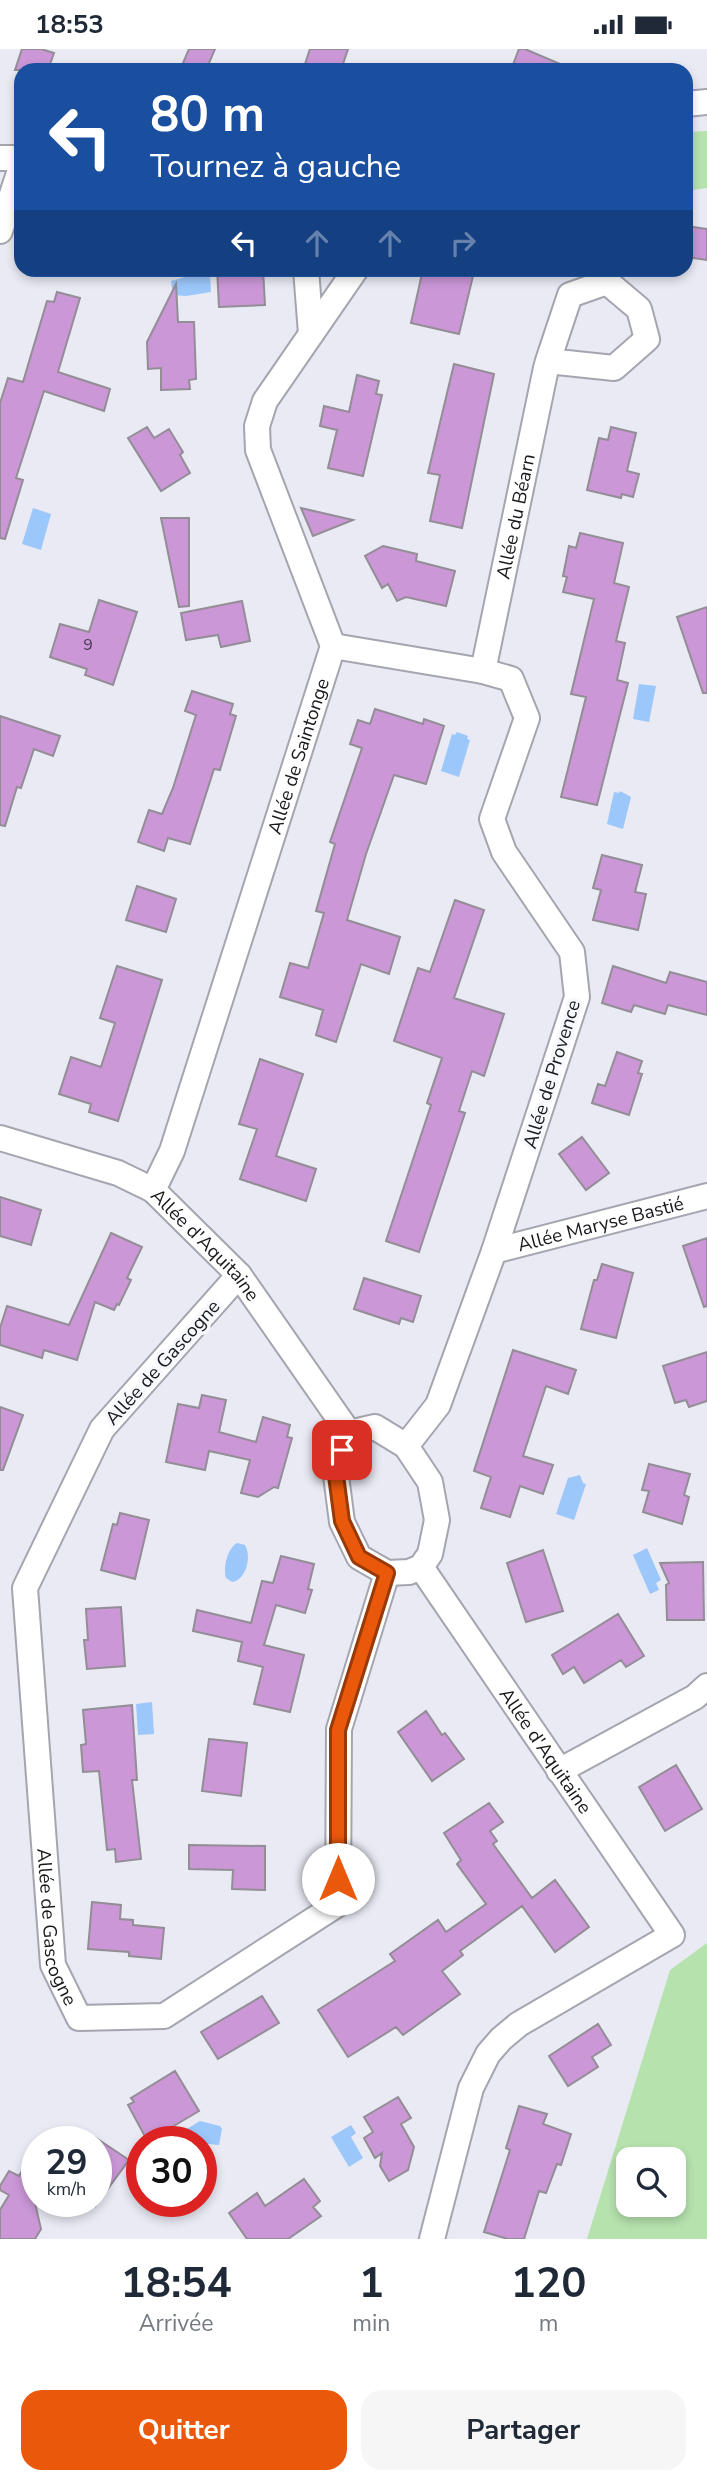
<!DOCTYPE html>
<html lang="fr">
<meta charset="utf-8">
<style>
:root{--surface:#fff;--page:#f6f6f7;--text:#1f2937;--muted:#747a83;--accent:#ea580c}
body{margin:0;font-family:"Nunito Sans",sans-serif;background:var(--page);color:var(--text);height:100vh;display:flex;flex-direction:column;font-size:26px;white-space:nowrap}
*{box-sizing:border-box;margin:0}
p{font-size:23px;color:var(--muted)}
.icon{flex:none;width:38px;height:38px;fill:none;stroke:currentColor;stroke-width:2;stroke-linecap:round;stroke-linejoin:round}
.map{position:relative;height:2190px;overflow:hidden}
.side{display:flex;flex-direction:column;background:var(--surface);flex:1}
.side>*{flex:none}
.hud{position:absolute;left:14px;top:14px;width:679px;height:214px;border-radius:21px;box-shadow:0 4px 10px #0003;background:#1a4fa0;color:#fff;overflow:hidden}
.controls{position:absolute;left:616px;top:2098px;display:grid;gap:14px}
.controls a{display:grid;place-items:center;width:70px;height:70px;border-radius:14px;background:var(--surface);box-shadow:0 4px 10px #0003;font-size:35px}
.speed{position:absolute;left:21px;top:2077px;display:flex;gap:14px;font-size:35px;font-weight:700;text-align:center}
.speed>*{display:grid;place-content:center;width:91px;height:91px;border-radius:50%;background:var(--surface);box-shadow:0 4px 10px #0003;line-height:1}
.speed small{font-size:18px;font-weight:400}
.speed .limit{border:10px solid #d22;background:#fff;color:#111}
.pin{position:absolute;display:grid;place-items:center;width:60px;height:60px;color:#fff;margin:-30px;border-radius:14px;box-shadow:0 4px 10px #0006}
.me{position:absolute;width:77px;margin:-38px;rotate:0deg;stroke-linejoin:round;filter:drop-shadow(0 0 5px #0008)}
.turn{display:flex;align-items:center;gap:24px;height:147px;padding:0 21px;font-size:32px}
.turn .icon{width:91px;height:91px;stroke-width:2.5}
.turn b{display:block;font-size:49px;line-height:60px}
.lanes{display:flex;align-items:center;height:66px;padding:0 21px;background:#0003;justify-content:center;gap:35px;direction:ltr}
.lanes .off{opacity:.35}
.eta{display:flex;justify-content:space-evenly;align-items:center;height:119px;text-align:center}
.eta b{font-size:42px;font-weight:700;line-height:49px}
.action{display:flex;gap:14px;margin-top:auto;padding:14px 21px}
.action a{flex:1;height:80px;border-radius:21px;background:var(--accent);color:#fff;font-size:28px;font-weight:700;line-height:80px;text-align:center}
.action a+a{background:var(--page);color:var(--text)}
.status{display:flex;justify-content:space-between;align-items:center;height:49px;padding:0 35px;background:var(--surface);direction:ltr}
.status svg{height:19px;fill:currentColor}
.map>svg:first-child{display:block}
.green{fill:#b6e2ae;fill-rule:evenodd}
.water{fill:#9cc7fa}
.building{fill:#cb97d7;stroke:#938d95;stroke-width:2}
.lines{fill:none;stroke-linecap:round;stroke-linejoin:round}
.minor-casing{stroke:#a4a5af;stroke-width:28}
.minor{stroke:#fff;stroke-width:24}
.route-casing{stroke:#983908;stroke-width:18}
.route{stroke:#ea580c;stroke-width:12}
.labels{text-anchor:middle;stroke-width:7;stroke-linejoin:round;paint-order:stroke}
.number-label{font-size:16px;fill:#45384b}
.street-label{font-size:19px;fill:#18191c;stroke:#f7f7fe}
</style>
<div class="status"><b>18:53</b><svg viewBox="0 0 49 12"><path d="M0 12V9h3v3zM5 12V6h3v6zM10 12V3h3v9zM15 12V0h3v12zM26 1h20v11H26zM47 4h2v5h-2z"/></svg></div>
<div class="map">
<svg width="707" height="2190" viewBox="0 0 707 2190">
<rect width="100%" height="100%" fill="#e9eaf4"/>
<path class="green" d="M 707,82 L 707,139 L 686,142 L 686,83 Z
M 707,1894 L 707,2190 L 587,2190 L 670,1921 ZM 628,2110 L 674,2110 L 674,2156 L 628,2156 Z"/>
<path class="water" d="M 185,228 L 210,228 L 211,243 L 186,247 L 173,246 L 171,232 Z
M 33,459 L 51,465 L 41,501 L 22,495 Z
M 639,635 L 656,637 L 649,673 L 633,670 Z
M 457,683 L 468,687 L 467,690 L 470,691 L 459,728 L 441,722 L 452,685 L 455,686 Z
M 620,742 L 631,748 L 623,780 L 607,775 L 614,743 L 619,744 Z
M 580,1426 L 583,1434 L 586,1435 L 574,1471 L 556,1465 L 568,1429 Z
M 237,1494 L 245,1496 C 252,1508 246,1531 232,1533 L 226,1529 C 223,1518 227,1500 237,1494 Z
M 647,1499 L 661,1531 L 656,1534 L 659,1541 L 650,1545 L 633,1506 Z
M 152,1653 L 154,1685 L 138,1686 L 136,1655 Z
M 200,2072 L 220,2077 L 222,2080 L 219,2096 L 185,2093 L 182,2083 Z
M 351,2076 L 356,2084 L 351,2088 L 363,2109 L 349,2118 L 331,2088 Z"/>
<path class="building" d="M 22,0 L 41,0 L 54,4 L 48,21 L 15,21 Z
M 189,0 L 215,0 L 206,21 L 180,21 Z
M 310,0 L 348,0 L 341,21 L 303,21 Z
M 519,0 L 525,0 L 574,21 L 511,21 Z
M 686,177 L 707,180 L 707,211 L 686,208 Z
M 217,220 L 263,220 L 265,256 L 219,258 Z
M 423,220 L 474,223 L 459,285 L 411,274 Z
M 176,235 L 178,273 L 194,273 L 196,330 L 189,331 L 190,340 L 161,341 L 161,319 L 148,320 L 147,293 Z
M 57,243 L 80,249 L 58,323 L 110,340 L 104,362 L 44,342 L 16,429 L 23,431 L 5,490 L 0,489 L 0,354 L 8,329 L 23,333 L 47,252 L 54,253 Z
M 454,315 L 494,325 L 462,479 L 430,472 L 440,426 L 428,424 Z
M 357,326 L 379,332 L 376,345 L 382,346 L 363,427 L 328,419 L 337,381 L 320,377 L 324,357 L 349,363 Z
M 147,378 L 154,389 L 169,380 L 183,403 L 180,406 L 190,424 L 161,442 L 128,389 Z
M 611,378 L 636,384 L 627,422 L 639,425 L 633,448 L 622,445 L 621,449 L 587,441 L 599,389 L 608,391 Z
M 301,459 L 353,471 L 313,487 Z
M 161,469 L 189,469 L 189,557 L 179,558 Z
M 580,484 L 623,494 L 614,534 L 629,538 L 616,592 L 625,594 L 617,631 L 628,634 L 597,756 L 561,748 L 586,648 L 571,645 L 594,550 L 563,543 L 567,528 L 563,527 L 569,497 L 576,499 Z
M 383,497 L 417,505 L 416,512 L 455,522 L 446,557 L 406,548 L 397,552 L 388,535 L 382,539 L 365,507 Z
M 99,551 L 137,563 L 113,636 L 85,626 L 87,620 L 50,608 L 60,575 L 89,583 Z
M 242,552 L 250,592 L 221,598 L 218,586 L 186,591 L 181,564 Z
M 707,558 L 707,644 L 703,644 L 677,568 Z
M 192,642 L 233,655 L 230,665 L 236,667 L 220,721 L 214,720 L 190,795 L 168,789 L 164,802 L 138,793 L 149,761 L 162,765 L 173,739 L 196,666 L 185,662 Z
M 375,660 L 423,675 L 424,670 L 444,677 L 426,735 L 394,726 L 366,805 L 347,871 L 400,888 L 389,925 L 361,915 L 336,993 L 316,986 L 323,961 L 280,948 L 290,914 L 308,919 L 324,864 L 316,862 L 335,795 L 330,793 L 362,699 L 350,695 L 358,671 L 370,675 Z
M 0,667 L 60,687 L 53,707 L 34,700 L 21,739 L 17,738 L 5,777 L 0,776 Z
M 602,806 L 642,816 L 635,843 L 646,845 L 638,881 L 593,871 L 601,841 L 593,839 Z
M 137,837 L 176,850 L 166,883 L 126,871 Z
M 455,851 L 484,861 L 454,949 L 504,965 L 484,1027 L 472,1022 L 459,1062 L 465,1064 L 419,1203 L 386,1192 L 431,1056 L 427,1054 L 442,1009 L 394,992 L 418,919 L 430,923 Z
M 117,917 L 162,931 L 118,1072 L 89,1063 L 91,1055 L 59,1045 L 71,1008 L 101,1018 L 115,974 L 100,969 Z
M 613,917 L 666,934 L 670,923 L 707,933 L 707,966 L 668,956 L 665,965 L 634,956 L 631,963 L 602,954 Z
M 617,1003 L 642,1012 L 638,1024 L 642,1025 L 629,1066 L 592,1054 L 598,1035 L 605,1037 Z
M 260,1010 L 303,1025 L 276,1107 L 316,1120 L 306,1152 L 240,1130 L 257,1080 L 239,1075 Z
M 582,1088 L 609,1124 L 586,1141 L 559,1105 Z
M 0,1148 L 41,1161 L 31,1196 L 0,1187 Z
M 111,1184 L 142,1198 L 127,1229 L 131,1231 L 119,1256 L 117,1255 L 114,1261 L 95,1253 L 77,1311 L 44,1301 L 42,1309 L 0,1296 L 0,1279 L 7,1257 L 69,1276 Z
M 707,1189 L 707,1257 L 704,1258 L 683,1197 Z
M 602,1215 L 633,1224 L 616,1289 L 581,1280 L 594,1231 L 597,1231 Z
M 364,1229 L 421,1247 L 413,1273 L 401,1269 L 399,1275 L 354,1260 Z
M 513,1301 L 576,1321 L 568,1345 L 546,1337 L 523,1407 L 553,1416 L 543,1445 L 520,1437 L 510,1468 L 481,1459 L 491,1428 L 474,1422 Z
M 707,1303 L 707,1352 L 689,1358 L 686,1351 L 675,1354 L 663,1317 Z
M 202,1346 L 226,1351 L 219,1383 L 256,1393 L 263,1368 L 290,1376 L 287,1388 L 292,1389 L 278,1439 L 274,1438 L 258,1448 L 241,1444 L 250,1411 L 209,1402 L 205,1421 L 166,1413 L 178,1355 L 199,1359 Z
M 0,1358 L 23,1366 L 3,1421 L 0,1421 Z
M 649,1415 L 690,1425 L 684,1446 L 689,1448 L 682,1475 L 643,1463 L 649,1442 L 642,1441 Z
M 120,1464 L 149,1471 L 135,1530 L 101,1521 L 113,1475 L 117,1476 Z
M 543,1501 L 563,1562 L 526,1573 L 507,1514 Z
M 281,1507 L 314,1515 L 308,1540 L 312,1541 L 305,1564 L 276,1556 L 264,1596 L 304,1606 L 290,1663 L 254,1655 L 263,1618 L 238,1612 L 242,1593 L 193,1582 L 197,1561 L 251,1574 L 262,1532 L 273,1534 Z
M 703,1513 L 704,1571 L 667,1571 L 666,1536 L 669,1534 L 660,1514 Z
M 121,1558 L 125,1617 L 87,1620 L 84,1591 L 88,1591 L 86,1560 Z
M 618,1565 L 644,1607 L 626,1618 L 621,1611 L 584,1634 L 574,1618 L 563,1625 L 552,1606 Z
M 132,1656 L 137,1731 L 132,1731 L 141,1810 L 116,1813 L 115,1800 L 107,1801 L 99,1722 L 83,1723 L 81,1696 L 86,1695 L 83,1661 Z
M 426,1662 L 442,1686 L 445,1684 L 464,1710 L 432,1732 L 398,1683 Z
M 209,1690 L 247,1694 L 241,1747 L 202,1742 Z
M 676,1716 L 702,1760 L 665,1782 L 639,1738 Z
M 489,1754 L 503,1773 L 490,1782 L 497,1792 L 493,1795 L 532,1849 L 555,1831 L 589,1878 L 555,1903 L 522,1857 L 460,1902 L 463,1906 L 442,1922 L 460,1945 L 403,1986 L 396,1978 L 348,2008 L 318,1961 L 395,1912 L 390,1905 L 438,1871 L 446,1883 L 486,1855 L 457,1815 L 461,1811 L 444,1784 Z
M 189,1796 L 265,1797 L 265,1841 L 232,1840 L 233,1821 L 189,1820 Z
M 92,1853 L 121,1856 L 120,1870 L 133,1871 L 133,1876 L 164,1879 L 161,1910 L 129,1907 L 129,1903 L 88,1900 Z
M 262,1947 L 279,1974 L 218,2010 L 201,1983 Z
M 598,1975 L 611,1996 L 592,2008 L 598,2018 L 568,2037 L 549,2007 Z
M 175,2022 L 199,2062 L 167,2081 L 174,2093 L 148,2093 L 128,2056 L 134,2053 L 131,2049 Z
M 398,2048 L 411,2069 L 401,2075 L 414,2098 L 408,2121 L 389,2132 L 380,2117 L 382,2104 L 375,2109 L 364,2089 L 373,2083 L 364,2068 Z
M 519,2057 L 547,2065 L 543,2075 L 571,2085 L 561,2116 L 557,2115 L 546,2144 L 539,2142 L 524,2190 L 508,2190 L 484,2183 L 510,2101 L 506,2099 Z
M 96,2089 L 129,2111 L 96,2156 Z
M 26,2115 L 41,2180 L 35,2190 L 0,2190 L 0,2161 L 9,2146 L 0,2141 L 0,2137 L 9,2122 L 19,2127 Z
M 304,2130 L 320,2152 L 313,2158 L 321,2167 L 288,2190 L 247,2190 L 229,2164 L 257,2144 L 265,2157 Z"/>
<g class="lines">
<g class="minor-casing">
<g id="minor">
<path d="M 686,55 L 707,53"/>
<path d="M 0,109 L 21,109"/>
<path d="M 0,182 L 21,118"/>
<path d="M 306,220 L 311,285"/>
<path d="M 333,597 L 483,622 L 511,630 L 527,669 L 492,770 L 504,803 L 572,903 L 577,948 L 494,1202 L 438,1356 L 406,1397"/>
<path id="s1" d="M 483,622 L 546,319 L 548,312 L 570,246 L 607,233 L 639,260 L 647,290 L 614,319 L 548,312"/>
<path id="s2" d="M 0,1089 L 118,1124 L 153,1141 L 239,1226 L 349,1384"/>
<path id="s3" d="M 153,1141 L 172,1102 L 333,597 L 258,401 L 257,377 L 265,352 L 356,220"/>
<path id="s4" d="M 494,1202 L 707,1147"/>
<path id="s5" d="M 239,1226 L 102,1380 L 25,1539 L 53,1916 L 79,1969 L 164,1967 L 338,1855 L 339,1680 L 387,1524"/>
<path d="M 375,1378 L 406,1397 L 430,1433 L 437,1471 L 430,1505 L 421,1518 L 409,1523 L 387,1524 L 359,1508 L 342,1473 L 335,1419 L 349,1384 Z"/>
<path id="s6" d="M 421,1518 L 672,1886 L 519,1975 L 501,1990 L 488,2005 L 471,2039 L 432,2190"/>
<path d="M 559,1722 L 695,1648 L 707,1637"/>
</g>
</g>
<use href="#minor" class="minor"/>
</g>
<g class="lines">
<g class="route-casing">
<path id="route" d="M 338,1830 L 338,1681 L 387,1524 L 359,1508 L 342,1472 L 335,1419 L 342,1401"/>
</g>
<use href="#route" class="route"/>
</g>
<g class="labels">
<g class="number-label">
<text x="88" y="601">9</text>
</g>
<g class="street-label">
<text dy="7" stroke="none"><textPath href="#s1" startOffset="158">Allée du Béarn</textPath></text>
<text dy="7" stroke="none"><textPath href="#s3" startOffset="458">Allée de Saintonge</textPath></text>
<text transform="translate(551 1025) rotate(-73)" y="7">Allée de Provence</text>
<text dy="7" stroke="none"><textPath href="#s4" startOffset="110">Allée Maryse Bastié</textPath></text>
<text dy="7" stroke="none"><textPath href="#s2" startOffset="238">Allée d'Aquitaine</textPath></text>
<text transform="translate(162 1313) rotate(-48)" y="7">Allée de Gascogne</text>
<text dy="7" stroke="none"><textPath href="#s6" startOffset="222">Allée d'Aquitaine</textPath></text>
<text dy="7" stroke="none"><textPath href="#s5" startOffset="724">Allée de Gascogne</textPath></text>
</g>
</g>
</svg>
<div class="controls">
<a><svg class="icon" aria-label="search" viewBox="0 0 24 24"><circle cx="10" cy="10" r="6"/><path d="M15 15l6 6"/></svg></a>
</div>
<div class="speed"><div>29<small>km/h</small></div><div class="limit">30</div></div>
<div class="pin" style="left:342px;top:1401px;background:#d93025"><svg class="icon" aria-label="arrive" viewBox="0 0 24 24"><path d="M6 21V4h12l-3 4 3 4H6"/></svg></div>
<svg class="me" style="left:338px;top:1830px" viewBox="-20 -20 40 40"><circle r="19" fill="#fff"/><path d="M0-13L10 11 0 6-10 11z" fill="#ea580c"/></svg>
<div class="hud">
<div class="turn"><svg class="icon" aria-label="left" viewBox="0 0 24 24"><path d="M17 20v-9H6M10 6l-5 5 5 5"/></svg><div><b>80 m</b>Tournez à gauche</div></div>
<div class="lanes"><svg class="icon" aria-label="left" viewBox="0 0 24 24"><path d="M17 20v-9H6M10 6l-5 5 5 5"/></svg><svg class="icon off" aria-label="ahead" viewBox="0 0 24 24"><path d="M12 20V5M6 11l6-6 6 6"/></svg><svg class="icon off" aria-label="ahead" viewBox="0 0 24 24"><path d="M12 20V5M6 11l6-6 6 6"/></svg><svg class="icon off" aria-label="right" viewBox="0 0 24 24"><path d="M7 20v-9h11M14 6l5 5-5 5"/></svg></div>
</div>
</div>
<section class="side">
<div class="eta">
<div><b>18:54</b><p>Arrivée</p></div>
<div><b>1</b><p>min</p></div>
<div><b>120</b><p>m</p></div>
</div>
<div class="action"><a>Quitter</a><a>Partager</a></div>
</section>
